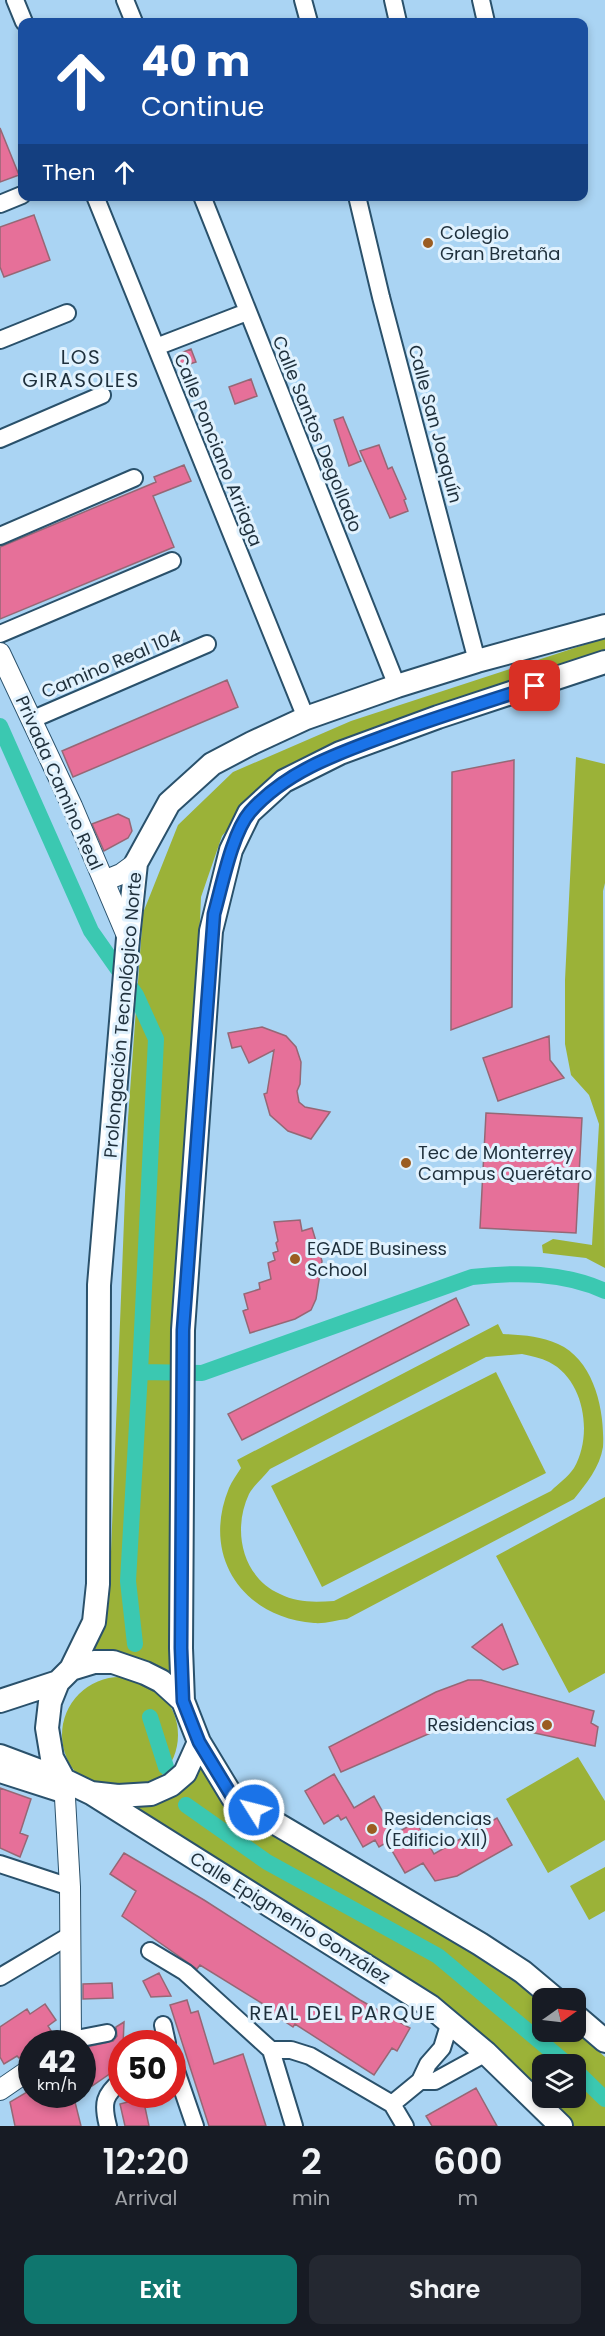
<!DOCTYPE html>
<meta charset="utf-8">
<style>
:root{--surface:#171b24;--page:#242831;--text:#f1f3f6;--muted:#9ea1a6;--accent:#0f766e}
body{margin:0;font-family:Poppins,sans-serif;background:var(--page);color:var(--text);height:100vh;display:flex;flex-direction:column;font-size:22px;white-space:nowrap}
*{box-sizing:border-box;margin:0}
p{font-size:20px;color:var(--muted)}
.icon{flex:none;width:33px;height:33px;fill:none;stroke:currentColor;stroke-width:2;stroke-linecap:round;stroke-linejoin:round}
.map{position:relative;height:2126px;overflow:hidden}
.drawer{display:flex;flex-direction:column;background:var(--surface);flex:1}
.drawer>*{flex:none}
.top-card{position:absolute;left:18px;top:18px;width:570px;height:183px;border-radius:12px;box-shadow:0 3px 9px #0003;background:#1a4fa0;color:#fff;overflow:hidden}
.needle{width:39px;rotate:76deg}
.controls{position:absolute;left:532px;top:1988px;display:grid;gap:12px}
.controls a{display:grid;place-items:center;width:54px;height:54px;border-radius:12px;background:var(--surface);box-shadow:0 3px 9px #0003;font-size:30px}
.speed{position:absolute;left:18px;top:2030px;display:flex;gap:12px;font-size:30px;font-weight:700;text-align:center}
.speed>*{display:grid;place-content:center;width:78px;height:78px;border-radius:50%;background:var(--surface);box-shadow:0 3px 9px #0003;line-height:1}
.speed small{font-size:15px;font-weight:400}
.speed .limit{border:9px solid #d22;background:#fff;color:#111}
.pin{position:absolute;display:grid;place-items:center;width:51px;height:51px;color:#fff;margin:-26px;border-radius:12px;box-shadow:0 3px 9px #0006}
.me{position:absolute;width:66px;margin:-33px;rotate:306deg;stroke-linejoin:round;filter:drop-shadow(0 0 4px #0008)}
.turn{display:flex;align-items:center;gap:21px;height:126px;padding:0 24px;font-size:27px}
.turn .icon{width:78px;height:78px;stroke-width:2.5}
.turn b{display:block;font-size:42px;line-height:51px}
.then{display:flex;align-items:center;height:57px;padding:0 24px;background:#0003;gap:12px;font-size:22px}
.eta{display:flex;justify-content:space-evenly;align-items:center;height:102px;text-align:center}
.eta b{font-size:36px;font-weight:600;line-height:42px}
.action{display:flex;gap:12px;margin-top:auto;padding:12px 24px}
.action a{flex:1;height:69px;border-radius:12px;background:var(--accent);color:#fff;font-size:24px;font-weight:600;line-height:69px;text-align:center}
.action a+a{background:var(--page);color:var(--text)}
.map>svg:first-child{display:block}
.green{fill:#9bb238;fill-rule:evenodd}
.lines{fill:none;stroke-linecap:round;stroke-linejoin:round}
.canal{stroke:#3bc8b1;stroke-width:16}
.building{fill:#e67099;stroke:#966775;stroke-width:1.5}
.minor-casing{stroke:#2a516b;stroke-width:20}
.tertiary-casing{stroke:#2a516b;stroke-width:22}
.secondary-casing{stroke:#2a516b;stroke-width:26}
.minor{stroke:#fff;stroke-width:16}
.tertiary{stroke:#fff;stroke-width:20}
.secondary{stroke:#fff;stroke-width:22}
.route-casing{stroke:#114b97;stroke-width:15}
.route{stroke:#1a73e8;stroke-width:10}
.poi-dot{fill:#9b5d22;stroke:#e1f2fe;stroke-width:2}
.labels{text-anchor:middle;stroke-width:6;stroke-linejoin:round;paint-order:stroke}
.poi-label{font-size:18px;fill:#1f303c;stroke:#e1f2fe;text-anchor:start}
.street-label{font-size:18px;fill:#1f303c;stroke:#e1f2fe}
.neighbourhood-label{font-size:20px;letter-spacing:1.5px;fill:#1f303c;stroke:#e1f2fe}
</style>
<div class="map">
<svg width="605" height="2126" viewBox="0 0 605 2126">
<rect width="100%" height="100%" fill="#aad4f3"/>
<path class="green" d="M 605,638 L 605,651 L 269,782 L 222,836 L 201,897 L 170,1594 L 175,1688 L 92,1657 L 109,1603 L 128,1119 L 143,913 L 178,825 L 233,772 L 351,721 Z
M 576,757 L 605,764 L 605,883 L 603,891 L 605,1268 L 586,1258 L 543,1253 L 542,1245 L 553,1239 L 592,1245 L 599,1124 L 589,1095 L 571,1075 L 565,1044 L 565,980 Z
M 498,1324 L 503,1334 C 523,1335 540,1336 558,1344 C 594,1360 605,1410 603,1447 C 600,1467 586,1484 574,1499 L 347,1619 C 336,1620 325,1624 314,1623 C 242,1617 201,1556 229,1488 C 232,1481 237,1474 241,1468 L 237,1460 ZM 522,1354 C 531,1356 541,1358 549,1362 C 585,1380 593,1436 574,1468 C 568,1477 558,1484 551,1491 L 334,1601 C 315,1602 297,1603 280,1594 C 242,1577 232,1530 249,1494 C 254,1485 264,1477 270,1469 L 486,1357 Z
M 496,1372 L 546,1473 L 322,1587 L 271,1486 Z
M 605,1497 L 605,1673 L 569,1693 L 496,1556 Z
M62 1735a58 58 0 1 1 116 0a58 58 0 1 1-116 0Z
M 201,1757 L 228,1802 L 516,1976 L 543,2000 L 543,2031 L 576,2031 L 605,2057 L 605,2126 L 570,2126 L 476,2032 L 118,1803 ZM 543,2064 L 576,2064 L 576,2097 L 543,2097 Z
M 578,1757 L 605,1801 L 605,1840 L 548,1873 L 506,1799 Z
M 605,1867 L 605,1911 L 589,1920 L 570,1886 Z"/>
<g class="lines">
<path class="canal" d="M 0,726 L 91,931 L 136,995 L 156,1039 L 140,1372 L 128,1581 L 135,1644
M 140,1372 L 202,1373 L 472,1277 C 517,1272 564,1272 605,1291
M 150,1717 L 166,1767
M 186,1805 L 267,1862 L 438,1956 L 567,2064
M 576,2071 L 605,2099"/>
</g>
<path class="building" d="M 0,128 L 19,175 L 0,182 Z
M 34,215 L 50,260 L 4,277 L 0,267 L 0,227 Z
M 191,349 L 196,362 L 180,367 L 176,355 Z
M 251,379 L 257,396 L 235,404 L 229,387 Z
M 343,417 L 361,461 L 349,466 L 334,420 Z
M 379,445 L 388,469 L 392,467 L 406,499 L 404,500 L 408,511 L 390,518 L 360,451 Z
M 184,465 L 191,481 L 153,496 L 174,547 L 0,619 L 0,547 L 156,482 L 154,477 Z
M 227,680 L 238,707 L 73,777 L 62,751 Z
M 514,760 L 512,1007 L 451,1030 L 452,772 Z
M 118,814 L 129,819 L 132,831 L 128,838 L 104,851 L 92,824 Z
M 262,1027 L 286,1036 L 296,1047 L 301,1062 L 300,1084 L 297,1091 L 299,1102 L 305,1107 L 330,1112 L 311,1139 L 288,1131 L 270,1115 L 264,1094 L 267,1093 L 274,1050 L 249,1063 L 241,1046 L 232,1048 L 228,1033 Z
M 549,1036 L 550,1060 L 564,1078 L 498,1101 L 483,1058 Z
M 486,1113 L 582,1118 L 576,1233 L 480,1228 Z
M 300,1220 L 302,1231 L 312,1228 L 322,1261 L 316,1299 L 311,1310 L 295,1319 L 250,1333 L 243,1311 L 248,1309 L 244,1294 L 260,1289 L 259,1283 L 271,1279 L 268,1263 L 275,1260 L 273,1253 L 278,1251 L 276,1243 L 278,1241 L 274,1222 Z
M 456,1298 L 469,1325 L 242,1440 L 228,1414 Z
M 502,1624 L 518,1664 L 503,1670 L 472,1647 Z
M 468,1680 L 481,1680 L 594,1711 L 591,1723 L 598,1727 L 595,1746 L 465,1718 L 341,1772 L 329,1747 L 436,1692 Z
M 334,1774 L 354,1808 L 374,1796 L 395,1834 L 416,1822 L 434,1854 L 497,1818 L 512,1845 L 457,1876 L 435,1881 L 423,1863 L 405,1873 L 387,1842 L 379,1847 L 375,1840 L 363,1847 L 346,1817 L 341,1820 L 338,1815 L 324,1824 L 305,1791 Z
M 0,1788 L 31,1799 L 20,1833 L 28,1836 L 20,1857 L 0,1848 Z
M 124,1853 L 204,1900 L 360,2000 L 410,2028 L 397,2051 L 392,2048 L 374,2075 L 295,2024 L 293,2027 L 266,2009 L 268,2007 L 200,1965 L 197,1969 L 122,1916 L 136,1891 L 110,1874 Z
M 159,1973 L 171,1996 L 151,1997 L 143,1981 Z
M 112,1983 L 113,1998 L 83,1999 L 83,1984 Z
M 187,2000 L 191,2013 L 198,2011 L 214,2064 L 243,2054 L 266,2126 L 209,2126 L 170,2005 Z
M 45,2004 L 56,2020 L 48,2026 L 53,2034 L 39,2043 L 32,2043 L 32,2050 L 19,2058 L 17,2056 L 4,2064 L 0,2057 L 0,2027 L 27,2009 L 30,2014 Z
M 124,2022 L 122,2070 L 114,2071 L 92,2086 L 90,2084 L 82,2089 L 82,2048 L 113,2041 L 117,2036 L 116,2027 Z
M 476,2088 L 497,2126 L 432,2126 L 426,2116 Z
M 32,2089 L 32,2094 L 73,2094 L 81,2126 L 15,2126 L 10,2102 Z
M 143,2098 L 149,2126 L 125,2126 L 120,2104 Z"/>
<g class="lines">
<g class="minor-casing">
<path id="minor" d="M 15,0 L 24,22
M 125,0 L 134,22
M 303,0 L 309,22
M 393,0 L 398,22
M 481,0 L 486,22
M 95,196 L 306,718
M 202,196 L 397,686
M 357,196 L 381,297 L 477,661
M 0,204 L 22,195
M 0,340 L 67,313
M 156,347 L 247,312
M 0,439 L 102,395
M 0,536 L 134,478
M 0,634 L 172,561
M 31,720 L 207,644
M 0,1774 L 65,1795
M 0,1864 L 70,1887
M 150,1951 L 185,1972 L 271,2050 L 291,2050 L 310,2056 L 392,2104 L 405,2126
M 0,1977 L 69,1936
M 163,2025 L 167,2043
M 71,2040 L 107,2033
M 271,2050 L 294,2126
M 172,2059 L 195,2126
M 420,2081 L 435,2081 L 486,2053
M 392,2104 L 420,2081 L 428,2064 L 442,2048 L 450,2022
M 108,2126 C 102,2103 104,2095 122,2080"/>
</g>
<g class="tertiary-casing">
<path id="tertiary" d="M 0,653 L 72,806 L 128,938
M 104,881 L 121,874 L 136,863
M 64,1780 L 70,1887 L 71,2040 L 67,2043
M 0,2090 L 32,2068"/>
</g>
<g class="secondary-casing">
<path id="secondary" d="M 71,1669 L 94,1622 L 98,1584 L 99,1285 L 128,938 L 136,863 L 169,803 L 212,764 L 252,743 L 306,718 L 397,686 L 477,661 L 605,626
M 0,1701 L 58,1682
M 183,1701 L 181,1648 L 183,1330 L 211,931 L 231,850 L 249,813 L 284,781 L 340,753 L 438,717 L 605,662
M 0,1756 L 64,1780 L 91,1793 L 118,1796 L 151,1794 L 171,1785 L 185,1773 L 199,1742
M 64,1780 L 52,1758 L 47,1728 L 50,1702 L 58,1682 L 71,1669 L 94,1662 L 113,1662 L 145,1673 L 161,1681 L 183,1701 L 199,1742 L 233,1798 L 480,1944 L 523,1972 L 554,1998
M 91,1793 L 430,2006 L 486,2053 L 561,2126
M 576,2016 L 605,2041"/>
</g>
<use href="#minor" class="minor"/>
<use href="#tertiary" class="tertiary"/>
<use href="#secondary" class="secondary"/>
</g>
<g class="lines">
<g class="route-casing">
<path id="route" d="M 254,1810 L 233,1798 L 199,1742 L 183,1701 L 181,1648 L 183,1330 L 214,914 C 222,886 232,833 250,812 C 286,771 339,753 388,735 C 437,717 486,702 535,686"/>
</g>
<use href="#route" class="route"/>
</g>
<g class="poi-dot">
<circle cx="428" cy="243" r="6"/>
<circle cx="406" cy="1163" r="6"/>
<circle cx="295" cy="1259" r="6"/>
<circle cx="547" cy="1725" r="6"/>
<circle cx="372" cy="1829" r="6"/>
</g>
<g class="labels">
<g class="poi-label">
<text x="440" y="239">Colegio<tspan x="440" dy="21">Gran Bretaña</tspan></text>
<text x="418" y="1159">Tec de Monterrey<tspan x="418" dy="21">Campus Querétaro</tspan></text>
<text x="307" y="1255">EGADE Business<tspan x="307" dy="21">School</tspan></text>
<text x="535" y="1731" text-anchor="end">Residencias</text>
<text x="384" y="1825">Residencias<tspan x="384" dy="21">(Edificio XII)</tspan></text>
</g>
<g class="street-label">
<text transform="translate(435 424) rotate(75)" y="6">Calle San Joaquín</text>
<text transform="translate(317 434) rotate(68)" y="6">Calle Santos Degollado</text>
<text transform="translate(218 450) rotate(68)" y="6">Calle Ponciano Arriaga</text>
<text transform="translate(111 664) rotate(-23)" y="6">Camino Real 104</text>
<text transform="translate(59 783) rotate(66)" y="6">Privada Camino Real</text>
<text transform="translate(123 1015) rotate(-85)" y="6">Prolongación Tecnológico Norte</text>
<text transform="translate(290 1918) rotate(32)" y="6">Calle Epigmenio González</text>
</g>
<g class="neighbourhood-label">
<text x="81" y="364">LOS<tspan x="81" dy="23">GIRASOLES</tspan></text>
<text x="343" y="2020">REAL DEL PARQUE</text>
</g>
</g>
</svg>
<div class="controls">
<a><svg class="needle" viewBox="-14 -14 28 28"><path d="M0-13l5 13h-10z" fill="#e53935"/><path d="M0 13l5-13h-10z" fill="#9ea1a6"/></svg></a>
<a><svg class="icon" aria-label="layers" viewBox="0 0 24 24"><path d="M12 4l9 5-9 5-9-5zM3 14l9 5 9-5"/></svg></a>
</div>
<div class="speed"><div>42<small>km/h</small></div><div class="limit">50</div></div>
<div class="pin" style="left:535px;top:686px;background:#d93025"><svg class="icon" aria-label="arrive" viewBox="0 0 24 24"><path d="M6 21V4h12l-3 4 3 4H6"/></svg></div>
<svg class="me" style="left:254px;top:1810px" viewBox="-20 -20 40 40"><circle r="17" fill="#1a73e8" stroke="#fff" stroke-width="3"/><path d="M0-11L8 9 0 5-8 9z" fill="#fff"/></svg>
<div class="top-card">
<div class="turn"><svg class="icon" aria-label="ahead" viewBox="0 0 24 24"><path d="M12 20V5M6 11l6-6 6 6"/></svg><div><b>40 m</b>Continue</div></div>
<div class="then">Then<svg class="icon" aria-label="ahead" viewBox="0 0 24 24"><path d="M12 20V5M6 11l6-6 6 6"/></svg></div>
</div>
</div>
<section class="drawer">
<div class="eta">
<div><b>12:20</b><p>Arrival</p></div>
<div><b>2</b><p>min</p></div>
<div><b>600</b><p>m</p></div>
</div>
<div class="action"><a>Exit</a><a>Share</a></div>
</section>
